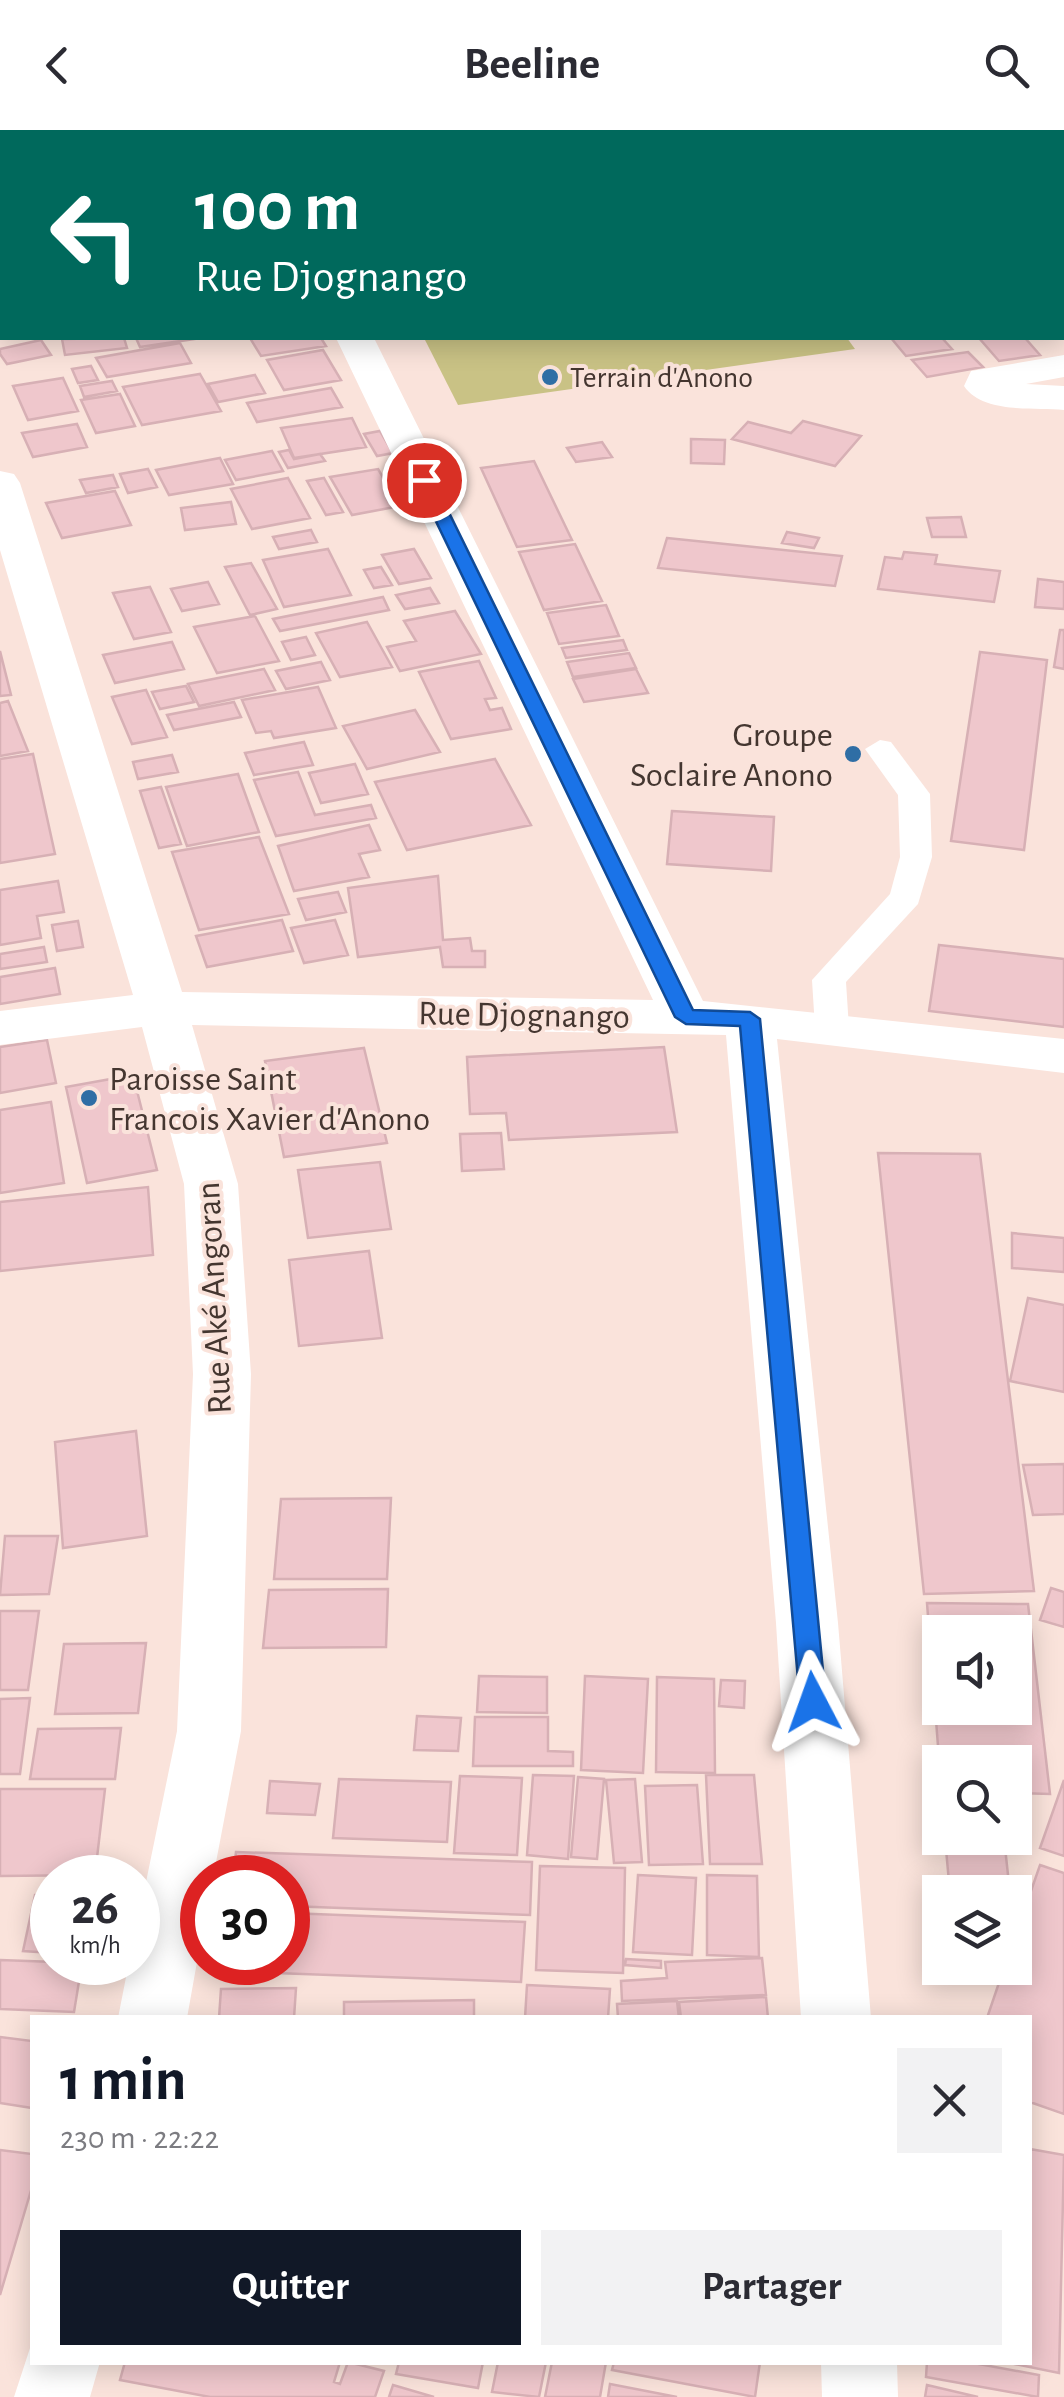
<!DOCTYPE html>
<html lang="fr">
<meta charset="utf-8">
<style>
:root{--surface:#fff;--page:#f2f2f3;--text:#2b2b33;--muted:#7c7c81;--accent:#111827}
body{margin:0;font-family:"Alegreya Sans",sans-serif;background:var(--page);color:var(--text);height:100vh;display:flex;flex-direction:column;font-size:38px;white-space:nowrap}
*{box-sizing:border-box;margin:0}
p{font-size:32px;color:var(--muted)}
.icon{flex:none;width:55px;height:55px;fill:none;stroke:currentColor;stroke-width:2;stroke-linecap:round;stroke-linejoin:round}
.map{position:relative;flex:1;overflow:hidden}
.panel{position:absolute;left:30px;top:1885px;width:1002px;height:350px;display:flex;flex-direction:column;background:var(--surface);border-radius:0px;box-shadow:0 5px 25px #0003}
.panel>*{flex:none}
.hud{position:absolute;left:0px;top:0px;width:1065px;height:210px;box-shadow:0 5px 25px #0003;background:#00695c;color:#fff;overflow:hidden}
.fabs{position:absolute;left:922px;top:1485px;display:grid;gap:20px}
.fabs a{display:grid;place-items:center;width:110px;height:110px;border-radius:0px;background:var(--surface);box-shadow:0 5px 25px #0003;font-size:50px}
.speed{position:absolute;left:30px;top:1725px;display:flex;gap:20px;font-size:50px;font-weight:700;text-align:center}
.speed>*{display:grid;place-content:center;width:130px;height:130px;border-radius:50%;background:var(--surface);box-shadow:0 5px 25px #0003;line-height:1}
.speed small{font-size:25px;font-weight:400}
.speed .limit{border:15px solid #d22;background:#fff;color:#111}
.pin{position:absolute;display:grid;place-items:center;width:85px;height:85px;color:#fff;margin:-42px;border:5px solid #fff;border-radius:50%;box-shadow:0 2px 10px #0007}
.me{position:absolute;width:110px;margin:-55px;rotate:356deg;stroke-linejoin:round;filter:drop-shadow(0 0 8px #0008)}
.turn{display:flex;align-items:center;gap:35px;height:210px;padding:0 30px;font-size:45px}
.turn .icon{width:130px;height:130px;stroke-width:2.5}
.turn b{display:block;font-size:70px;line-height:85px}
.round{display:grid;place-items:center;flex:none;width:105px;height:105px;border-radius:0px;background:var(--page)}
.headline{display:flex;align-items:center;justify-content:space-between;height:170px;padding:0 30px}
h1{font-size:60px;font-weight:600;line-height:75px;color:var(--accent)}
.primary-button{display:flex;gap:20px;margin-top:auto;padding:20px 30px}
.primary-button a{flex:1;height:115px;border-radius:0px;background:var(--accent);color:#fff;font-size:40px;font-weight:600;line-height:115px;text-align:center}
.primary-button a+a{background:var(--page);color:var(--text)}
header{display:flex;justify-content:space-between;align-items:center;height:130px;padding:0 30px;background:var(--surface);font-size:45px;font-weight:600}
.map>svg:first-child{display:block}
.green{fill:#c9c285}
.building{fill:#efc7cc;stroke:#d7b0b5;stroke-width:2.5;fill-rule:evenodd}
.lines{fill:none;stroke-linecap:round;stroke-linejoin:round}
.lane{fill:#fff;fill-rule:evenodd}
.street{fill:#fff;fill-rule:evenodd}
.route{fill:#1a73e8;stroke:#114b97;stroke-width:2.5}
.poi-dot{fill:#2f6ea5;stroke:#fae3db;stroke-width:4}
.labels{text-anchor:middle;stroke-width:8;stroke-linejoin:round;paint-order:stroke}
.far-poi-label{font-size:30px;fill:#443630;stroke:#fae3db;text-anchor:start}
.poi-label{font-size:35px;fill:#443630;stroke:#fae3db;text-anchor:end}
.street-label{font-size:35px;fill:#443630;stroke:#fae3db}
</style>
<header><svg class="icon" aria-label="back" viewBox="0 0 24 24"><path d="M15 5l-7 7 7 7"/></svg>Beeline<svg class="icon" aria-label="search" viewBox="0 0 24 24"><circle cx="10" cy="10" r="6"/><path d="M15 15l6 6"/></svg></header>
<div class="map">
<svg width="1064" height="2267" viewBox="0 0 1064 2267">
<rect width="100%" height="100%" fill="#fae3db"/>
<path class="green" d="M 424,208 L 847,208 L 855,219 L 458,275 Z"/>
<path class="building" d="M 124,208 L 127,218 L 65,225 L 62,209 Z
M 136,208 L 201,208 L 140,217 Z
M 250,208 L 321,208 L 326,216 L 261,226 Z
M 891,208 L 942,208 L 952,219 L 906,226 Z
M 979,208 L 1025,208 L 1040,225 L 999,231 Z
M 41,210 L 51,225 L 7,234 L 0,224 L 0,219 Z
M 180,213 L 191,233 L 107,247 L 96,228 Z
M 323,220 L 341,250 L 284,260 L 267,230 Z
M 968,222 L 983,237 L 927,247 L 912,230 Z
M 91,236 L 98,250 L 78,253 L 72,239 Z
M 200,244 L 221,281 L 142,295 L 123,257 Z
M 255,245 L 265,263 L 218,272 L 208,254 Z
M 63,248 L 78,281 L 28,290 L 13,256 Z
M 112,251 L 117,261 L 84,267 L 80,256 Z
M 331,258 L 342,277 L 257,292 L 247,273 Z
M 120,264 L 135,296 L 96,303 L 81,270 Z
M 352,288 L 366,317 L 294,328 L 281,298 Z
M 803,291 L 861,306 L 835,336 L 732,309 L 748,292 L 791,303 Z
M 77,294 L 87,317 L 33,327 L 22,303 Z
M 380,301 L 393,323 L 377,326 L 364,304 Z
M 691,309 L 725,310 L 724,334 L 691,333 Z
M 602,312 L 612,327 L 576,332 L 567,318 Z
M 289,320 L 294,329 L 320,324 L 325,331 L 288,338 L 279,322 Z
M 272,321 L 283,341 L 236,350 L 225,330 Z
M 220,328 L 233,354 L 169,365 L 156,340 Z
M 534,331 L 572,410 L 517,417 L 481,338 Z
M 148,339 L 157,357 L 128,363 L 120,344 Z
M 378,339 L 400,376 L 352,385 L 330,347 Z
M 113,345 L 118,357 L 86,363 L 80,350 Z
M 288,348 L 310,388 L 252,399 L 231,359 Z
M 324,348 L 343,382 L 326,385 L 307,351 Z
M 115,361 L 131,395 L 62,408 L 46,373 Z
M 231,372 L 236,394 L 185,400 L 181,378 Z
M 961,387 L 966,407 L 932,407 L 927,388 Z
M 311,400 L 317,412 L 279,419 L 273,407 Z
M 787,402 L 819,408 L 814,418 L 782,413 Z
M 667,408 L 842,426 L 835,456 L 658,438 Z
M 575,414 L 602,471 L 544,480 L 519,422 Z
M 328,419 L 351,465 L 284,477 L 263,430 Z
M 414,419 L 431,448 L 399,454 L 382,425 Z
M 904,422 L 937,425 L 935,434 L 1000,441 L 994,472 L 878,459 L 885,427 L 902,429 Z
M 251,433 L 277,479 L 250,485 L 225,437 Z
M 381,437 L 392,455 L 374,458 L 364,440 Z
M 1038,449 L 1064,452 L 1064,479 L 1035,477 Z
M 208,452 L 219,474 L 182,481 L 171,459 Z
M 150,457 L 171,502 L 134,509 L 113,463 Z
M 430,458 L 439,473 L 405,479 L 396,465 Z
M 383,467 L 389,480 L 280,501 L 273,489 Z
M 606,475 L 619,506 L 559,514 L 547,483 Z
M 455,481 L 481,524 L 400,541 L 387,517 L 416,511 L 404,491 Z
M 255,486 L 279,531 L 217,543 L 194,497 Z
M 367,492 L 392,537 L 340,547 L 316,503 Z
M 1060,500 L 1064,500 L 1064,539 L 1054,537 Z
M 306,507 L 315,525 L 291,530 L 282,512 Z
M 623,510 L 627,520 L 566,528 L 562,518 Z
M 172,512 L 184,539 L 115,553 L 103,525 Z
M 0,521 L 11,565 L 0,566 Z
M 980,522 L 1047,530 L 1024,720 L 951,711 Z
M 629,523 L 636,538 L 573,547 L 567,532 Z
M 479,531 L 496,568 L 485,569 L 490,580 L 502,578 L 511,599 L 451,609 L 419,542 Z
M 321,532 L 330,550 L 286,559 L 276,541 Z
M 264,539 L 275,560 L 199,576 L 188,554 Z
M 636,539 L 648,563 L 584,572 L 573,549 Z
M 186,556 L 194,572 L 160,579 L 152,562 Z
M 318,557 L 336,598 L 274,608 L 271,601 L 256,603 L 242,570 Z
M 146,560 L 167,607 L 132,614 L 112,567 Z
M 8,571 L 28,621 L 0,626 L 0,573 Z
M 234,572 L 241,587 L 174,600 L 167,585 Z
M 415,580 L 440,622 L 367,639 L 343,596 Z
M 304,612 L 313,635 L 254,645 L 245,623 Z
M 33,624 L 55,724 L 0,733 L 0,629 Z
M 172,625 L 178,642 L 138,649 L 133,632 Z
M 495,629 L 531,695 L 407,720 L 375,652 Z
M 355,634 L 368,664 L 321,673 L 309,643 Z
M 298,642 L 315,685 L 371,675 L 376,688 L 276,706 L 254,650 Z
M 238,644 L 259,702 L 187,716 L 166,657 Z
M 161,657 L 181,714 L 159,718 L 140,661 Z
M 672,681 L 774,687 L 771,741 L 667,734 Z
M 369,695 L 380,720 L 359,724 L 369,747 L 294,761 L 278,716 Z
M 259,707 L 289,784 L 199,800 L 172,722 Z
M 438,746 L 443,810 L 470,808 L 472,821 L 485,821 L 485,837 L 443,837 L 440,817 L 358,827 L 348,758 Z
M 58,751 L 64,782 L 37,786 L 41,808 L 0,815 L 0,760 Z
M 338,762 L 346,782 L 306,790 L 298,769 Z
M 282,790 L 293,821 L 207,837 L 196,806 Z
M 335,790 L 348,825 L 304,833 L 291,798 Z
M 78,791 L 83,817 L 57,821 L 52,795 Z
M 939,815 L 1064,829 L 1064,897 L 929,881 Z
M 44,817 L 47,832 L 0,839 L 0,824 Z
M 55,838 L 60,864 L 0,874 L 0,847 Z
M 47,910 L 56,953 L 0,963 L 0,917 Z
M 664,917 L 677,1002 L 509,1010 L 506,983 L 470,984 L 467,927 Z
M 364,918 L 387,1013 L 284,1027 L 265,931 Z
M 133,945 L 157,1040 L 87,1053 L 66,957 Z
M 51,972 L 64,1053 L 0,1063 L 0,980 Z
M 501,1003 L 504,1039 L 462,1041 L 460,1004 Z
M 878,1023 L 980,1024 L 1034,1461 L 924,1464 Z
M 380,1032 L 391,1099 L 308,1108 L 298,1040 Z
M 148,1057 L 153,1125 L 0,1141 L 0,1072 Z
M 1012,1103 L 1064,1108 L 1064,1142 L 1012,1138 Z
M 369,1121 L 382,1208 L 299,1216 L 289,1130 Z
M 1028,1168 L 1064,1175 L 1064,1262 L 1010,1251 Z
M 136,1301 L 147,1406 L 63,1418 L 55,1312 Z
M 1064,1334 L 1064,1384 L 1033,1385 L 1023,1335 Z
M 391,1368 L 387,1449 L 274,1449 L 281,1369 Z
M 5,1406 L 58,1406 L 49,1464 L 0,1465 Z
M 1051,1458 L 1064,1462 L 1064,1497 L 1040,1490 Z
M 388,1459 L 386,1517 L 263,1518 L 269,1460 Z
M 927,1473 L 1028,1474 L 1050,1664 L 1015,1663 L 1015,1632 L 940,1632 L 940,1642 ZM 940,1502 L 1015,1502 L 1015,1578 L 940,1578 Z
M 0,1481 L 39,1481 L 28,1560 L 0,1560 Z
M 146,1513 L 138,1583 L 55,1584 L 64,1514 Z
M 479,1546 L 547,1547 L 547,1583 L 477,1582 Z
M 585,1546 L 648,1549 L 643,1643 L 581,1640 Z
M 657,1547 L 714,1549 L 715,1643 L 656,1642 Z
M 721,1550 L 745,1551 L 744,1578 L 719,1576 Z
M 30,1568 L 20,1644 L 0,1644 L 0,1569 Z
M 417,1586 L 461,1588 L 458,1621 L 414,1620 Z
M 475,1587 L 548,1587 L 548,1621 L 573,1622 L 573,1636 L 473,1636 Z
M 121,1598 L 115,1649 L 30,1649 L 38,1599 Z
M 533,1645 L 574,1646 L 568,1729 L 527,1725 Z
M 706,1645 L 754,1645 L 762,1734 L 710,1734 Z
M 460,1646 L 522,1648 L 517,1725 L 454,1723 Z
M 578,1647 L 604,1649 L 597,1729 L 571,1727 Z
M 339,1649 L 451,1652 L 447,1712 L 333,1708 Z
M 635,1649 L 642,1732 L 614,1733 L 606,1650 Z
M 1064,1650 L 1064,1726 L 1040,1718 Z
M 270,1651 L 320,1654 L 315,1685 L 267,1683 Z
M 697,1655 L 703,1734 L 649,1735 L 645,1656 Z
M 0,1659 L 105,1659 L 95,1745 L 0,1746 Z
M 945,1708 L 1004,1708 L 1009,1754 L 949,1752 Z
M 236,1722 L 532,1732 L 530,1785 L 288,1776 L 288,1748 L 233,1748 Z
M 1040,1735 L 1064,1743 L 1064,1984 L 1030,1972 L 1030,1888 L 987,1888 L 1004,1838 L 1015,1838 L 1015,1807 Z
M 540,1736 L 625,1738 L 623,1843 L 536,1840 Z
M 638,1745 L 696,1748 L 692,1825 L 633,1822 Z
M 707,1745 L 757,1746 L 759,1827 L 707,1825 Z
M 35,1765 L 52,1766 L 52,1823 L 23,1821 Z
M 288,1783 L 525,1792 L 521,1852 L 220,1841 L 221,1832 L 288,1832 Z
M 762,1828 L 766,1865 L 622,1871 L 621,1851 L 667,1848 L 665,1832 Z
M 626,1829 L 661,1831 L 661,1838 L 625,1835 Z
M 0,1830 L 82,1833 L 74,1882 L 0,1879 Z
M 527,1855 L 610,1859 L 608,1888 L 525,1888 Z
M 296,1858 L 294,1888 L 219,1888 L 221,1859 Z
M 766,1867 L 768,1888 L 681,1888 L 679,1872 Z
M 474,1870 L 474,1888 L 344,1888 L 344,1872 Z
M 677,1871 L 679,1888 L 618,1888 L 617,1874 Z
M 0,1907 L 32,1911 L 32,1978 L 0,1973 Z
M 1030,2019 L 1064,2025 L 1059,2243 L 1005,2232 L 1030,2232 Z
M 0,2020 L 32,2024 L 32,2057 L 0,2165 Z
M 125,2232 L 340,2232 L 334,2252 L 340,2254 L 348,2232 L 384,2241 L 375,2267 L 210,2267 L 120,2250 Z
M 399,2232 L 483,2232 L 478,2258 L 396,2244 Z
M 498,2232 L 546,2232 L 539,2267 L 492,2262 Z
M 552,2232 L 606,2232 L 600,2267 L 545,2267 Z
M 614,2232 L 760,2232 L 755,2267 L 612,2240 Z
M 927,2232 L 968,2232 L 1039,2245 L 1038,2267 L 926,2247 Z
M 610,2254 L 677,2267 L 608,2267 Z
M 393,2255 L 434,2267 L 389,2267 Z
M 927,2255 L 978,2267 L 925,2267 Z"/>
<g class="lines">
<path class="lane" d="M 880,610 L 891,612 L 930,664 L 932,727 L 918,774 L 846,852 L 849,898 L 844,906 L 820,906 L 815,898 L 812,850 L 890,764 L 900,727 L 898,665 L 865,619 Z"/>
<path class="street" d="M 237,0 L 271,0 L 272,2 L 238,2 Z
M 908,0 L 942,0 L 944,2 L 910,2 Z
M 0,32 L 2,32 L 2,52 L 0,52 Z
M 1062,160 L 1064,160 L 1064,184 L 1062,184 Z
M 336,208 L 374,208 L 703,871 L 1064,909 L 1064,943 L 777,909 L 838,1493 L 871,1888 L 801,1888 L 776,1493 L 726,905 L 192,895 L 238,1054 L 251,1244 L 241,1601 L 213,1748 L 202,1748 L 202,1804 L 187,1888 L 118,1888 L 129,1832 L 138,1832 L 138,1791 L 177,1601 L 193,1244 L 184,1054 L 142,897 L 0,915 L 0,881 L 133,865 L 0,420 L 0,341 L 14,344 L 20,353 L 182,862 L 653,870 Z
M 1064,225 L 1064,247 L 1026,254 L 1064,256 L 1064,280 C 1033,277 983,284 964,256 L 971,241 Z
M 32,2212 L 32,2232 L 100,2232 L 90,2267 L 14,2267 Z
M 821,2232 L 897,2232 L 898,2267 L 822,2267 Z"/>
</g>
<path class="route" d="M 419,347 L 433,350 L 693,880 L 750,882 L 760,889 L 826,1572 L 813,1583 L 800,1572 L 740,896 L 686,894 L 675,887 L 416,350 Z"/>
<g class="poi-dot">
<circle cx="550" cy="247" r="10"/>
<circle cx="853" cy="624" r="10"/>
<circle cx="89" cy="968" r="10"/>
</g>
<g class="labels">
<g class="far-poi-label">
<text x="570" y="257">Terrain d'Anono</text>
</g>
<g class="poi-label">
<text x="833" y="616">Groupe<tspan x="833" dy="40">Soclaire Anono</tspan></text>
<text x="109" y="960" text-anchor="start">Paroisse Saint<tspan x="109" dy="40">Francois Xavier d'Anono</tspan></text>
</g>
<g class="street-label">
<text transform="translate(524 884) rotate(1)" y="12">Rue Djognango</text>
<text transform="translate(213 1168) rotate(-93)" y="12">Rue Aké Angoran</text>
</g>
</g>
</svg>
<div class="fabs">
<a><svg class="icon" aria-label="sound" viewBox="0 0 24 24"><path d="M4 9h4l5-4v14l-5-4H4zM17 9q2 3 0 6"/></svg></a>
<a><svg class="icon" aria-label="search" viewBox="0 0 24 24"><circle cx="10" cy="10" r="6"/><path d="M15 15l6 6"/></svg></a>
<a><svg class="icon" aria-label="layers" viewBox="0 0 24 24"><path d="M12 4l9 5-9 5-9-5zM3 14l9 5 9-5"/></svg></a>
</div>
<div class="speed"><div>26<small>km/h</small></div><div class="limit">30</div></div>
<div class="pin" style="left:424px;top:350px;background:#d93025"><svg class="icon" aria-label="arrive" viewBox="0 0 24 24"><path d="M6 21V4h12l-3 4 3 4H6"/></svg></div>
<svg class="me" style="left:813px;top:1572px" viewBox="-20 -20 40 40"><path d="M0-17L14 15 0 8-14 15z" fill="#1a73e8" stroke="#fff" stroke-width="4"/></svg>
<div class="hud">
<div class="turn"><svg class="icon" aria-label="left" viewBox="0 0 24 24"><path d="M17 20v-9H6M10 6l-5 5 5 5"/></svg><div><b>100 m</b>Rue Djognango</div></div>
</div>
<section class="panel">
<div class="headline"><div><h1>1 min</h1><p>230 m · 22:22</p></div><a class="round"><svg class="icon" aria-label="close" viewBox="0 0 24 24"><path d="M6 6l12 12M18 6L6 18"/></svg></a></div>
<div class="primary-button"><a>Quitter</a><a>Partager</a></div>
</section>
</div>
